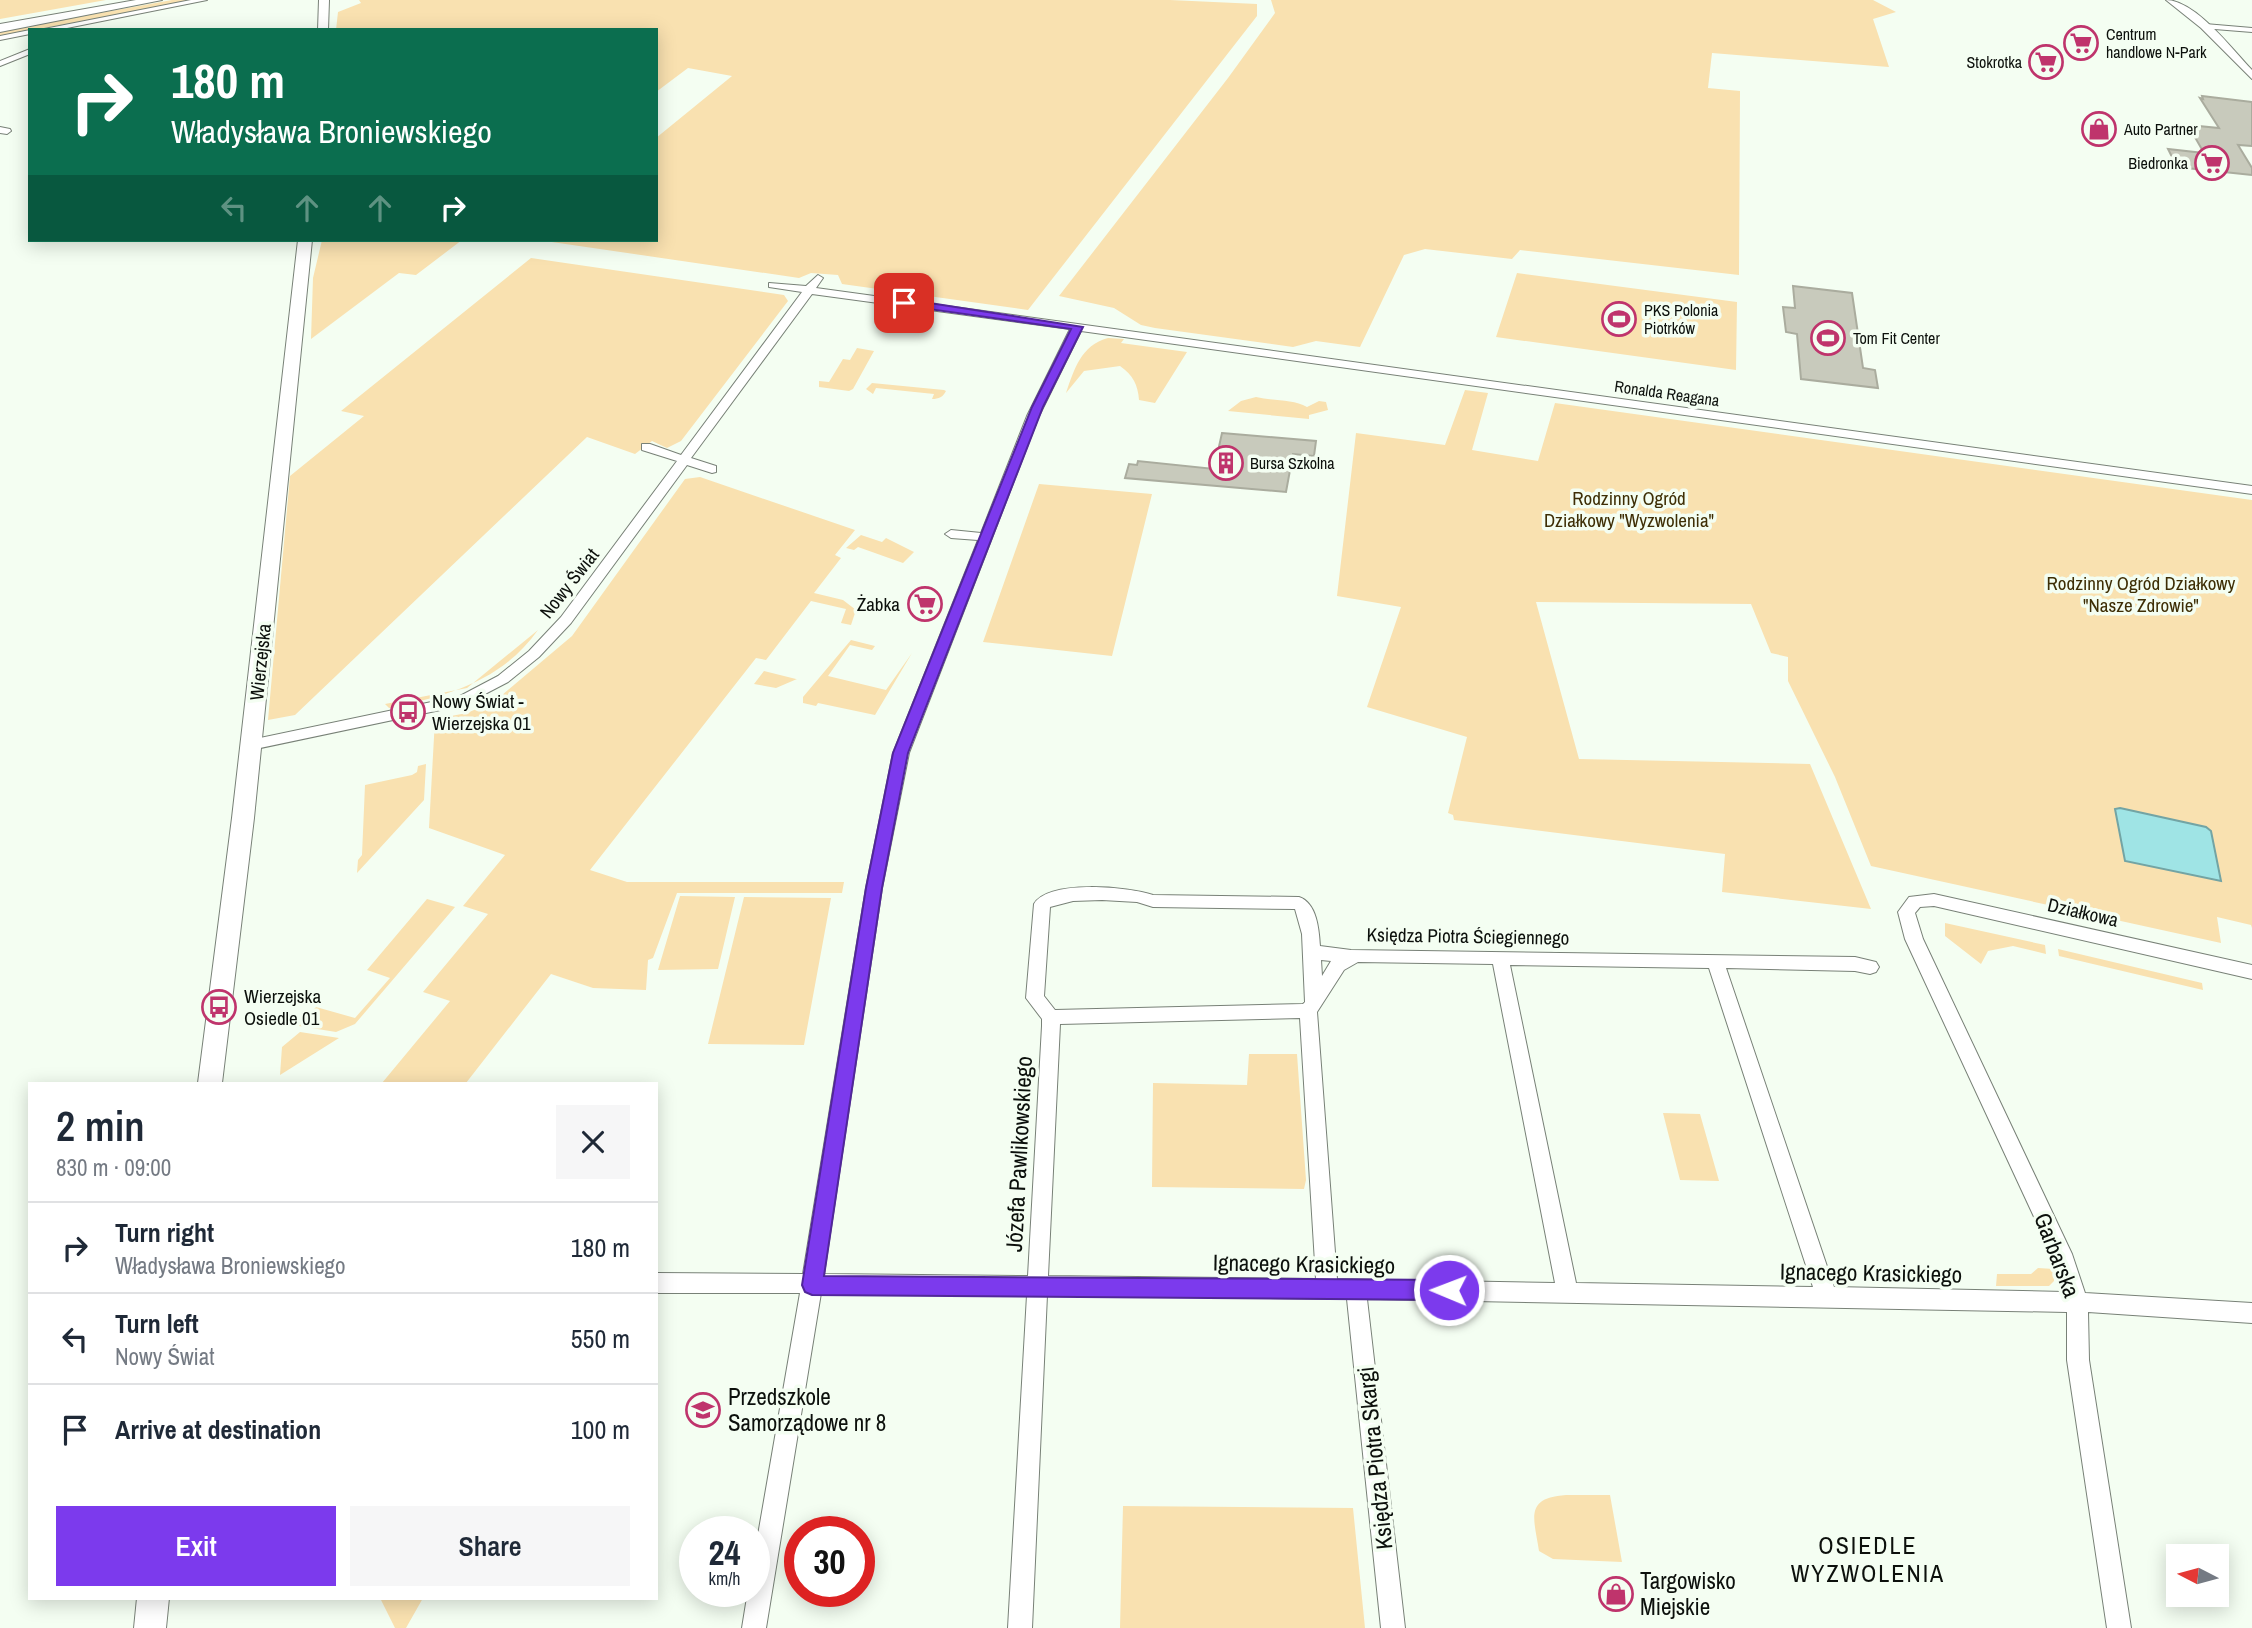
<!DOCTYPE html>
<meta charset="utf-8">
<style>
:root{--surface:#fff;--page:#f6f6f7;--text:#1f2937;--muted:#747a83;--line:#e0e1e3;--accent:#7c3aed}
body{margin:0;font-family:"Archivo Narrow",sans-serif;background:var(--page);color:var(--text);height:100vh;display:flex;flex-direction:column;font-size:26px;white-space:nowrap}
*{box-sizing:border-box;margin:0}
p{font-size:23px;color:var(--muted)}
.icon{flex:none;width:38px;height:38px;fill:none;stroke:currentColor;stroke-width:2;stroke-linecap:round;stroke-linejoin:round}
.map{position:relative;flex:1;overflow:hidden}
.drawer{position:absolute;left:28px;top:1082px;width:630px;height:518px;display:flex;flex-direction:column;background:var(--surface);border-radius:0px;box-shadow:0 4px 18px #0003}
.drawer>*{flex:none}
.top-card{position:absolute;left:28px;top:28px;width:630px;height:214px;border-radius:0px;box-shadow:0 4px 18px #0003;background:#0b6e4f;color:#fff;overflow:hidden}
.needle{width:46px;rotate:276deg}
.tools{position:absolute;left:2166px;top:1544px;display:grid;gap:14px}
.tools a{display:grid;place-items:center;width:63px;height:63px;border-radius:0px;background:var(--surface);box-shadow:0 4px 18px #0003;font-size:35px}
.speed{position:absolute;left:679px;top:1516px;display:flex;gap:14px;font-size:35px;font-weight:700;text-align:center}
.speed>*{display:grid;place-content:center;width:91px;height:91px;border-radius:50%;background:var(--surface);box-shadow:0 4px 18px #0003;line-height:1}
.speed small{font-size:18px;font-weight:400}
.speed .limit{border:10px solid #d22;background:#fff;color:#111}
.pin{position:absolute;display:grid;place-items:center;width:60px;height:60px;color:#fff;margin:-30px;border-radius:14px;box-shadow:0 4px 10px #0006}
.me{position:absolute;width:77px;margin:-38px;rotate:271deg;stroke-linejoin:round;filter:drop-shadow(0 0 5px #0008)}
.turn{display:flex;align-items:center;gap:24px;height:147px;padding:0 28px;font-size:32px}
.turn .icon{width:91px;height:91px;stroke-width:2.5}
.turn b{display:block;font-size:49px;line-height:60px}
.lanes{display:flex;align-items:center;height:66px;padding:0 28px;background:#0003;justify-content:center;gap:35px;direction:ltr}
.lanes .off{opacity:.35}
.round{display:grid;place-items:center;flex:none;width:74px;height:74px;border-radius:0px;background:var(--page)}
.summary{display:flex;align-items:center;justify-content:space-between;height:119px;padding:0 28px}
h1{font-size:42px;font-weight:600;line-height:52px}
.action{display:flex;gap:14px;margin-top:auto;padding:14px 28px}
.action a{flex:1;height:80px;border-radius:0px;background:var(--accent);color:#fff;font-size:28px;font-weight:600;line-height:80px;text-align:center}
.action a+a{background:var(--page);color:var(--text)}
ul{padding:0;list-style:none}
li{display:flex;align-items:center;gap:21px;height:91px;padding:0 28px;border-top:2px solid var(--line)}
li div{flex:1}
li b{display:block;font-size:26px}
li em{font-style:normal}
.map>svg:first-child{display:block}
.green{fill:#f9e1b0}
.water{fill:#9fe4e5;stroke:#73a4a4;stroke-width:2}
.building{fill:#c8cabc;stroke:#aaac9e;stroke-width:2}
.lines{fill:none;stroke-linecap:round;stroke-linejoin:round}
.street-casing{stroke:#788177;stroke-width:2}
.secondary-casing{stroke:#788177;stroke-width:2}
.primary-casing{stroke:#788177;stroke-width:2}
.street{fill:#fff;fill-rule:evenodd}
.secondary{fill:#fff;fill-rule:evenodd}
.primary{fill:#fff;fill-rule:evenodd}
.route{fill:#7c3aed;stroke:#51269a;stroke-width:2}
.labels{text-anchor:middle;stroke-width:7;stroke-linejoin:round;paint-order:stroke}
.far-poi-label{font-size:16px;fill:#0c100c;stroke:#f4fef2;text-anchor:start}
.far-street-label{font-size:16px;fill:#0c100c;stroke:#f4fef2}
.park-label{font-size:19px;fill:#3e2e05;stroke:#f4fef2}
.street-label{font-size:19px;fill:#0c100c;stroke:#f4fef2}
.poi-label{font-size:19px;fill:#0c100c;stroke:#f4fef2;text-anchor:start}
.near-street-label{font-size:23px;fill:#0c100c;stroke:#f4fef2}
.near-poi-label{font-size:23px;fill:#0c100c;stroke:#f4fef2;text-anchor:start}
.near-neighbourhood-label{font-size:24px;letter-spacing:2px;fill:#0c100c;stroke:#f4fef2}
</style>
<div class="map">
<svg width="2252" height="1628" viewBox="0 0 2252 1628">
<rect width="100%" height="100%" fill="#f4fef2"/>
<path class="green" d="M 0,0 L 106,0 L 0,19 Z
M 172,0 L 198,0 L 0,36 L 0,31 Z
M 359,0 L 1170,0 L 1257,4 L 1257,16 L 1028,310 L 842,284 L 838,275 L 811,273 L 799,278 L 538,240 L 656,240 L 656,138 L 732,76 L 688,68 L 656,92 L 656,30 L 336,30 L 338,12 L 361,3 Z
M 1271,0 L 1873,0 L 1896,12 L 1873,19 L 1889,67 L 1712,53 L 1708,88 L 1740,91 L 1739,275 L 1520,250 L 1512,259 L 1425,249 L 1404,255 L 1360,347 L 1316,341 L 1293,347 L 1155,328 L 1141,325 L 1114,308 L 1059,296 L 1228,78 L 1275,13 Z
M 322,240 L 462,240 L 416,275 L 399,273 L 311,339 L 313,278 Z
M 531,258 L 784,295 L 788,301 L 681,441 L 667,448 L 652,441 L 635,454 L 587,437 L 295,715 L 268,720 L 290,476 L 364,416 L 341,411 Z
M 1517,273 L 1737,302 L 1736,370 L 1496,337 Z
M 1108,338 L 1124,339 L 1121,343 L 1187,352 L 1155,403 L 1139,400 C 1138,385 1133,375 1120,366 L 1084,371 L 1066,393 C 1074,370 1081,345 1108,338 Z
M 857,348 L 874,351 L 853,389 L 849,391 L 819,387 L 819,381 L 829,382 L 843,359 L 850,360 Z
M 872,383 L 944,390 L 946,391 C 943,397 939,399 932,399 L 934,394 L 876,388 L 873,394 L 866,389 Z
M 1465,390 L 1488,393 L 1472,450 L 1538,461 L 1555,403 L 2252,500 L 2252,928 L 2251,925 L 2217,917 L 2221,943 L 1871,866 L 1835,777 L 1788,681 L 1788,657 L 1771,653 L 1751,604 L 1536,602 L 1579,759 L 1810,764 L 1871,909 L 1722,892 L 1725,854 L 1454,820 L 1453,815 L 1448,813 L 1467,737 L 1367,707 L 1401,607 L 1337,596 L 1356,433 L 1445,445 Z
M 1256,397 C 1273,401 1293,399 1307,407 L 1319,401 L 1326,402 L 1328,410 L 1309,415 L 1309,419 L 1228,411 L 1241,401 Z
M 700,477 L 855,530 L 835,555 L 841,558 L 814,593 L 843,600 L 856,610 L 851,625 L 841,623 L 846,609 L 811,601 L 766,660 L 756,658 L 590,870 L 627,882 L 844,882 L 842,893 L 677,893 L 653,958 L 648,960 L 646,990 L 593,988 L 551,974 L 466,1083 L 382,1083 L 450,1001 L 423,992 L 488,914 L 463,906 L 505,855 L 429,828 L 435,719 L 467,713 L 495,701 L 572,636 L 685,479 Z
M 1039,484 L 1152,494 L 1112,656 L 983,642 Z
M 861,535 L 882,542 L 886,538 L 914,552 L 903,563 L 858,547 L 854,550 L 846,548 Z
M 538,630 C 502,681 447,696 389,708 L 385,704 L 467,688 Z
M 851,640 L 875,646 L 872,650 L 850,645 L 828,676 L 886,690 L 912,653 L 875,715 L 818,703 L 816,706 L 803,703 L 803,697 Z
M 764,671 L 796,679 L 797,679 L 776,688 L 754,684 Z
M 426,764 L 424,800 L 357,873 L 358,860 L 362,855 L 365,785 L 412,775 L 417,772 L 418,766 Z
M 680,896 L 735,897 L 718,969 L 658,970 Z
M 744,897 L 831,898 L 804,1045 L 708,1044 Z
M 427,899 L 455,907 L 355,1024 L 336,1032 L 299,1026 L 316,1007 L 355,1018 L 390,978 L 367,970 Z
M 1945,923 L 2045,945 L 2046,954 L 2013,946 L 1988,951 L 1981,964 L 1945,936 Z
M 2058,949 L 2202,983 L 2203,990 L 2059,956 Z
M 300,1032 L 339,1038 L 280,1075 L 282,1047 Z
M 1249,1054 L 1297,1054 L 1306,1180 L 1304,1189 L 1152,1187 L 1153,1083 L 1247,1085 Z
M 1663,1113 L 1700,1114 L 1719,1181 L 1680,1180 Z
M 2038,1268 L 2054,1269 L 2054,1281 L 2049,1286 L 1996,1286 L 1997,1274 L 2031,1274 Z
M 1566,1495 L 1610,1495 L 1622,1562 L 1553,1559 L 1539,1551 C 1534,1518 1524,1498 1566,1495 Z
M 1123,1506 L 1353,1508 L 1365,1628 L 1120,1628 Z
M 380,1598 L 423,1598 L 406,1628 L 395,1628 Z"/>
<path class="water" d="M 2120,808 L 2206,827 L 2211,831 L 2221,881 L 2125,861 L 2115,809 Z"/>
<path class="building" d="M 2202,96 L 2252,102 L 2252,146 L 2238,145 L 2252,168 L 2252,175 L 2177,167 L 2168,149 L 2204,153 L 2188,125 L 2219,128 L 2200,98 L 2203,99 Z
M 1793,286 L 1852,293 L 1863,368 L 1875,370 L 1878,388 L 1801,379 L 1797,334 L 1786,332 L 1783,307 L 1795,308 Z
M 1222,433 L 1316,441 L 1314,456 L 1293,454 L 1286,492 L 1125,478 L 1129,464 L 1137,465 L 1138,461 L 1214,469 Z"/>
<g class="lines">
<g class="street-casing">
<path id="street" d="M 191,0 L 207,0 L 57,30 L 39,30 Z
M 2205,24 L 2252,28 L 2252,32 L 2202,28 Z
M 30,30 L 30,34 L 0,40 L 0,36 Z
M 30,49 L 30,54 L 0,66 L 0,61 Z
M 0,127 L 10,129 L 11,131 L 7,134 L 0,133 Z
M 818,275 L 823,278 L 816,288 L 2252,486 L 2252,494 L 1081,331 L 1039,416 L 909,753 L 882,888 L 824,1274 L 1028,1276 L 1042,1026 L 1042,1019 L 1026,998 L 1034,904 C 1049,879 1129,887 1153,895 L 1299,897 C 1317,903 1319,930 1320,946 L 1351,950 L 1855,957 L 1876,962 L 1879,967 L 1876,972 L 1870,974 L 1855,971 L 1726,968 L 1834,1287 L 2064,1292 L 2055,1262 L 1905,939 L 1898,912 L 1909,897 L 1934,894 L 2252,965 L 2252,979 L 1934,906 L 1920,907 L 1915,913 L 1923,939 L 2072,1254 L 2085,1293 L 2252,1303 L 2252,1323 L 2088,1312 L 2089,1360 L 2131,1628 L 2107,1628 L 2067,1360 L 2067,1312 L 1367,1299 L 1405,1628 L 1381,1628 L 1347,1299 L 1047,1295 L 1032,1628 L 1008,1628 L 1027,1295 L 821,1293 L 766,1628 L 742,1628 L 748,1591 L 754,1591 L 754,1558 L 800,1293 L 656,1293 L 656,1273 L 803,1274 L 866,888 L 893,753 L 978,540 L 951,538 L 945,534 L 951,530 L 981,533 L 1027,416 L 1070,329 L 812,294 L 691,458 L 716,466 L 716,472 L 712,473 L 687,465 L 571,623 L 539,657 L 508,682 L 464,705 L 251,750 L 243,745 L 251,740 L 460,696 L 498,676 L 529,651 L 561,617 L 677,461 L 642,450 L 642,444 L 650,444 L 681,455 L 802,292 L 769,287 L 769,283 L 806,286 ZM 1102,900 L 1137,902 L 1153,907 L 1295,909 L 1302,934 L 1305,1002 L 1303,1004 L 1055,1010 L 1044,996 L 1050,907 L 1073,901 ZM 1321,960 L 1331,961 L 1322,976 ZM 1358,962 L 1493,964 L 1555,1283 L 1337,1279 L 1317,1012 L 1344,970 ZM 1510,965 L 1709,968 L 1813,1287 L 1576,1283 ZM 1300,1018 L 1316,1279 L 1048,1276 L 1060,1024 Z"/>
</g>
<g class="secondary-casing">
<path id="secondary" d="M 319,0 L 329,0 L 328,30 L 318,30 Z
M 2166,0 C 2195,0 2232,49 2252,70 L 2252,79 L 2201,28 Z
M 298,240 L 312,240 L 254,818 L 222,1083 L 198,1083 L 232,818 Z
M 137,1598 L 169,1598 L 166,1628 L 134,1628 Z"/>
</g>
<g class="primary-casing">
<path id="primary" d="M 136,0 L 162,0 L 0,32 L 0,24 Z"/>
</g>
<use href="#street" class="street"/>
<use href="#secondary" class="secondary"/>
<use href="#primary" class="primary"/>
</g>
<path class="route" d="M 904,299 L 1083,327 L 1043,407 L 908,753 L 882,888 L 824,1276 L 1449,1280 L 1456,1283 L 1459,1290 L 1456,1297 L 1449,1300 L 812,1295 L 805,1292 L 802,1285 L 866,888 L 893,753 L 1032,407 L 1071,329 L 900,305 L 900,300 Z"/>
<defs>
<g id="supermarket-ring" transform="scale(1.75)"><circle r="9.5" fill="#f4fef2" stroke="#bf346c" stroke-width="1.5"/><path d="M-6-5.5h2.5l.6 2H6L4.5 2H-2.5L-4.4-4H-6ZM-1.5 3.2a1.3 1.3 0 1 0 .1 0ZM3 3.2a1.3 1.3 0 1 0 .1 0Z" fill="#bf346c"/></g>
<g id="shop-ring" transform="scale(1.75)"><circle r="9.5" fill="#f4fef2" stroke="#bf346c" stroke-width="1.5"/><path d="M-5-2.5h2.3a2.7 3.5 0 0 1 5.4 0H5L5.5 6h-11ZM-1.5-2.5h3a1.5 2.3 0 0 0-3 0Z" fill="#bf346c"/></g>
<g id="stadium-ring" transform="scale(1.75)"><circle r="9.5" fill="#f4fef2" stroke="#bf346c" stroke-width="1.5"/><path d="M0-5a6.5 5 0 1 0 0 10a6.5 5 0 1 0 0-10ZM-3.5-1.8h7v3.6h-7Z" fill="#bf346c"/></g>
<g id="building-ring" transform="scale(1.75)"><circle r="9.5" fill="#f4fef2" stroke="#bf346c" stroke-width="1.5"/><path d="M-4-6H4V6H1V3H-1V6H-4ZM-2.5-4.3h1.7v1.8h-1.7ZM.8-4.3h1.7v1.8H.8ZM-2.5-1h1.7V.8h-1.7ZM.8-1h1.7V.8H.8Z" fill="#bf346c"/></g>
<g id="bus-ring" transform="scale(1.75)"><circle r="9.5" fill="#f4fef2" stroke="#bf346c" stroke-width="1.5"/><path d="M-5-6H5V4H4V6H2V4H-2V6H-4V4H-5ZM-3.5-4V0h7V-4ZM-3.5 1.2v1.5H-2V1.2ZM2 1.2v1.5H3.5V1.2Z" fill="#bf346c"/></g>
<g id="school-ring" transform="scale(1.75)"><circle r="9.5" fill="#f4fef2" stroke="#bf346c" stroke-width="1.5"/><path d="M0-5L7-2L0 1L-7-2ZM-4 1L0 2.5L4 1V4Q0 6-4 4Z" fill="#bf346c"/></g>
</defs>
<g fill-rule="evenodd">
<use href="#supermarket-ring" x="2081" y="43"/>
<use href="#supermarket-ring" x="2046" y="62"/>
<use href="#shop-ring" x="2099" y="129"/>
<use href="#supermarket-ring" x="2212" y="163"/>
<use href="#stadium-ring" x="1619" y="319"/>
<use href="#stadium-ring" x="1828" y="338"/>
<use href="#building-ring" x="1226" y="463"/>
<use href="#supermarket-ring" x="925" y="604"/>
<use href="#bus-ring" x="408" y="712"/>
<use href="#bus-ring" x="219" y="1007"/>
<use href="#school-ring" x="703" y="1410"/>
<use href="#shop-ring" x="1616" y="1594"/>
</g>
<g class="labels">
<g class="far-poi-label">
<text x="2106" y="40">Centrum<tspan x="2106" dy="18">handlowe N-Park</tspan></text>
<text x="2022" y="68" text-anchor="end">Stokrotka</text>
<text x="2124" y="135">Auto Partner</text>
<text x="2188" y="169" text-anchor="end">Biedronka</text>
<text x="1644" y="316">PKS Polonia<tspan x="1644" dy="18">Piotrków</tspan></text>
<text x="1853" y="344">Tom Fit Center</text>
<text x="1250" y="469">Bursa Szkolna</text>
</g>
<g class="far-street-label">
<text transform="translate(1667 393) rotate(8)" y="6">Ronalda Reagana</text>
</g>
<g class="park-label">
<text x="1629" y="505">Rodzinny Ogród<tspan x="1629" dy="22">Działkowy "Wyzwolenia"</tspan></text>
<text x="2141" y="590">Rodzinny Ogród Działkowy<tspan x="2141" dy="22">"Nasze Zdrowie"</tspan></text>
</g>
<g class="street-label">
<text transform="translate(569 583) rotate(-52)" y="7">Nowy Świat</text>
<text transform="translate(260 662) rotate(-84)" y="7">Wierzejska</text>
<text transform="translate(2083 912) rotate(13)" y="7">Działkowa</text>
<text transform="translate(1468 936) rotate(1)" y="7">Księdza Piotra Ściegiennego</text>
</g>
<g class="poi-label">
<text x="900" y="611" text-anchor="end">Żabka</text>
<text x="432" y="708">Nowy Świat -<tspan x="432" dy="22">Wierzejska 01</tspan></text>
<text x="244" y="1003">Wierzejska<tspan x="244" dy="22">Osiedle 01</tspan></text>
</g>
<g class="near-street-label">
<text transform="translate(1019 1154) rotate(-87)" y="8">Józefa Pawlikowskiego</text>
<text transform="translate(2057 1255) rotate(69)" y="8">Garbarska</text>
<text transform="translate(1304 1264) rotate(1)" y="8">Ignacego Krasickiego</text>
<text transform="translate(1871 1273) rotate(1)" y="8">Ignacego Krasickiego</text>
<text transform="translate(1375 1458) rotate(-96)" y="8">Księdza Piotra Skargi</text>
</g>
<g class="near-poi-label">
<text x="728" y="1405">Przedszkole<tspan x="728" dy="26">Samorządowe nr 8</tspan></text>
<text x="1640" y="1589">Targowisko<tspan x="1640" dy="26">Miejskie</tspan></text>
</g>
<g class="near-neighbourhood-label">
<text x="1868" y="1554">OSIEDLE<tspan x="1868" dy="28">WYZWOLENIA</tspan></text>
</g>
</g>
</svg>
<div class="tools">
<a><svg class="needle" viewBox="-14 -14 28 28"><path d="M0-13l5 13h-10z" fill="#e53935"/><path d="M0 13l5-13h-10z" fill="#747a83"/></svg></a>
</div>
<div class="speed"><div>24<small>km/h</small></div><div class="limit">30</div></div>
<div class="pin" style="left:904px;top:303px;background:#d93025"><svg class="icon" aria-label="arrive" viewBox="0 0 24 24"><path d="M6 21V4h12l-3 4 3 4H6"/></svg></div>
<svg class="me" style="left:1449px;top:1290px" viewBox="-20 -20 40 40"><circle r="17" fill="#7c3aed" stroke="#fff" stroke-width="3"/><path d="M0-11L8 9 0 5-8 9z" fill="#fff"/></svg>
<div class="top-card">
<div class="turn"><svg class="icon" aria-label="right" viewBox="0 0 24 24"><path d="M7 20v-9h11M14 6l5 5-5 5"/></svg><div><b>180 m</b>Władysława Broniewskiego</div></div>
<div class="lanes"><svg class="icon off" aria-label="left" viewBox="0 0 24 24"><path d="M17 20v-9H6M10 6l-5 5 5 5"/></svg><svg class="icon off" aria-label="ahead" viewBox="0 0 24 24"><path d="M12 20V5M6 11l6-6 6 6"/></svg><svg class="icon off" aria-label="ahead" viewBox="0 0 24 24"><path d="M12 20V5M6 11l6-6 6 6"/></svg><svg class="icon" aria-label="right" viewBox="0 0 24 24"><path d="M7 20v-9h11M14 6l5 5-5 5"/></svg></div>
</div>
<section class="drawer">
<div class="summary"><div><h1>2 min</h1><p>830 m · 09:00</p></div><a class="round"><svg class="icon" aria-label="close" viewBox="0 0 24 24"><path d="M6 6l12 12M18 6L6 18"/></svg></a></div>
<ul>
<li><svg class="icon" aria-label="right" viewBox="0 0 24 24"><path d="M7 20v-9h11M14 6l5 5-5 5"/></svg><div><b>Turn right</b><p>Władysława Broniewskiego</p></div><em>180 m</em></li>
<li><svg class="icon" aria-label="left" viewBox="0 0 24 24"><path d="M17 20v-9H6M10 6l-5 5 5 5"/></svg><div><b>Turn left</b><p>Nowy Świat</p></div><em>550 m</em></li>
<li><svg class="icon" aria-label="arrive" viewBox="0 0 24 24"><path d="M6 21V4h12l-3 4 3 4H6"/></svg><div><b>Arrive at destination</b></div><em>100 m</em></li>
</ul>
<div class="action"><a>Exit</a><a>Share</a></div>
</section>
</div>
